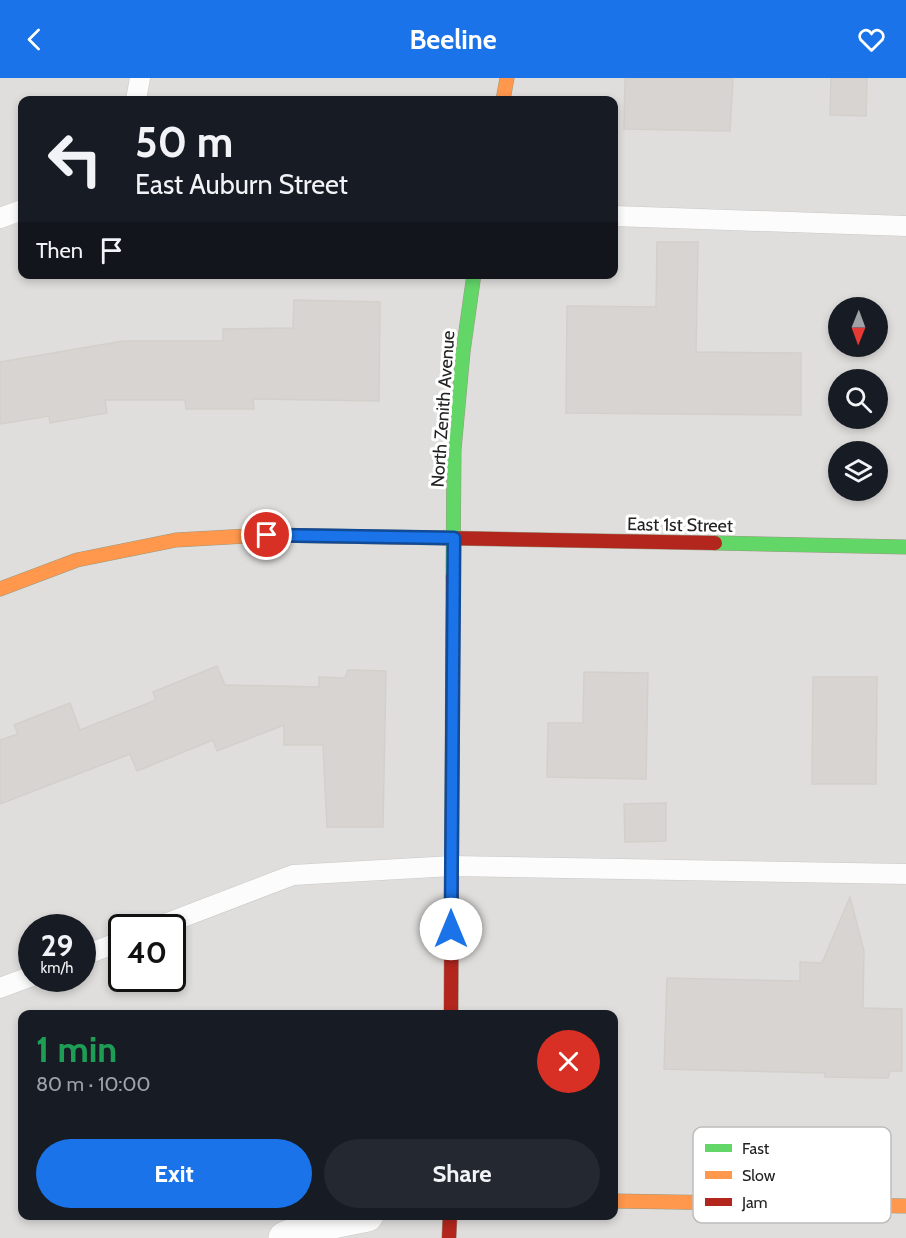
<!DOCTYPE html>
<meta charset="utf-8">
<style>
:root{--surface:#171b24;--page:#242831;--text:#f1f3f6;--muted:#9ea1a6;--accent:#1a73e8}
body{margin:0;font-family:Cabin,sans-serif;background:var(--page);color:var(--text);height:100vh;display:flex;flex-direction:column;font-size:22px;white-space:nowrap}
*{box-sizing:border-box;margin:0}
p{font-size:20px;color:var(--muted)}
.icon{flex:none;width:33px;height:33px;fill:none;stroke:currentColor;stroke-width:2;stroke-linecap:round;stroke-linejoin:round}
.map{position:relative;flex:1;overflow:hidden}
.side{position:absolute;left:18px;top:932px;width:600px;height:210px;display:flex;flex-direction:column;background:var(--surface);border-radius:12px;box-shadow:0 3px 9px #0003}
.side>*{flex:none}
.hud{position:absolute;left:18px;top:18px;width:600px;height:183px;border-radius:12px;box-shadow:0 3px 9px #0003;background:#171b24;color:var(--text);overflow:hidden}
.needle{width:39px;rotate:181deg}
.controls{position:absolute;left:828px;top:219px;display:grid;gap:12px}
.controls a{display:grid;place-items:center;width:60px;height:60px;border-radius:50%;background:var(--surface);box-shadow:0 3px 9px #0003;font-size:30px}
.speed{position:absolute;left:18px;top:836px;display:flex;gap:12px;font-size:30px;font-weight:700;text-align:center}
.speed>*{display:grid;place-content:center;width:78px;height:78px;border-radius:50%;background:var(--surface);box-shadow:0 3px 9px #0003;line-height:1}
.speed small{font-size:15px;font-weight:400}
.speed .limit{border:3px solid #111;border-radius:9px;background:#fff;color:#111}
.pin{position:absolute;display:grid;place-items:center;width:51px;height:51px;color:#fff;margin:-26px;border:3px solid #fff;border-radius:50%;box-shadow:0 2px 6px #0007}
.me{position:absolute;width:66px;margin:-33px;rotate:0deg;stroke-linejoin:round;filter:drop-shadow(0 0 4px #0008)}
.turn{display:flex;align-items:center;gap:21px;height:126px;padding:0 18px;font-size:27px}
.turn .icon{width:78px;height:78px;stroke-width:2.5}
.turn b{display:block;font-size:42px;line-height:51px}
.then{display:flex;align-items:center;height:57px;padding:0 18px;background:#0003;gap:12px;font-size:22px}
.round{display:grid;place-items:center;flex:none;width:63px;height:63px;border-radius:32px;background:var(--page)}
.headline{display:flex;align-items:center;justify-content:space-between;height:102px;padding:0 18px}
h1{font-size:36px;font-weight:700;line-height:45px;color:#1e9e55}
.button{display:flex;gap:12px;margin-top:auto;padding:12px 18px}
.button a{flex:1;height:69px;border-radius:36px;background:var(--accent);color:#fff;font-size:24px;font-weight:700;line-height:69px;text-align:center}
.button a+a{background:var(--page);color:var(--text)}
header{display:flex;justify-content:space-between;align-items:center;height:78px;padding:0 18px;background:var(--accent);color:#fff;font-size:27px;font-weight:700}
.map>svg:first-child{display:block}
.residential{fill:#dfdedc;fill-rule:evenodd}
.building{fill:#d7d4d2;stroke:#d3d0cc;stroke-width:1.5}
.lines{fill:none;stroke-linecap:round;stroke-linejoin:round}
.lane-casing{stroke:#c9c8c7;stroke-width:21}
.street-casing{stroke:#c9c8c7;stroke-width:34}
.fast-casing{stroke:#999a82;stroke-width:15}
.slow-casing{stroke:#999a82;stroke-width:15}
.jam-casing{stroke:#999a82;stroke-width:15}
.lane{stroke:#fdfcfc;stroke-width:20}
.street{stroke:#fdfcfc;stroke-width:33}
.fast{stroke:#63d668;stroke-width:14}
.slow{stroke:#ff974d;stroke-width:14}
.jam{stroke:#b3261e;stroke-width:14}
.route-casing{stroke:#114b97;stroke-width:15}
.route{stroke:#1a73e8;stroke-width:10}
.labels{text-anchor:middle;stroke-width:6;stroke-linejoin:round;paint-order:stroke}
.street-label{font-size:18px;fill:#222;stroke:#fff}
.key{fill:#fff;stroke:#bdbdbd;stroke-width:1.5}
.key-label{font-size:16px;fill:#222}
</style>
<header><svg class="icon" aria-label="back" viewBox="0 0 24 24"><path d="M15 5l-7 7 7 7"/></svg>Beeline<svg class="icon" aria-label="heart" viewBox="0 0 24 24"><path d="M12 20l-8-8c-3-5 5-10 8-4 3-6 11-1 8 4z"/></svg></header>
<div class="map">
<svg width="906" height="1160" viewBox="0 0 906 1160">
<rect width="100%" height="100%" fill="#f0eeeb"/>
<path class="residential" d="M 0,0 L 906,0 L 906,1160 L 0,1160 ZM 22,22 L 614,22 L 614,196 L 22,196 ZM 838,230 L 878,230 L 878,268 L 838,268 ZM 838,302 L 878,302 L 878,340 L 838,340 ZM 838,374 L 878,374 L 878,412 L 838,412 ZM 32,849 L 82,849 L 82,900 L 32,900 ZM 122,849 L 172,849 L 172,900 L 122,900 ZM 22,936 L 614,936 L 614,1137 L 22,1137 Z"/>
<path class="building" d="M 625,0 L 733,0 L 730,53 L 624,51 Z
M 831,0 L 867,0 L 866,38 L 830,37 Z
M 657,164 L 698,164 L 696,274 L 801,275 L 801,337 L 566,335 L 567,228 L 656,229 Z
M 294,222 L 380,224 L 379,323 L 253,321 L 254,331 L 186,331 L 185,322 L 105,322 L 107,335 L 50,345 L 49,338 L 0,346 L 0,284 L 123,263 L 223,263 L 223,251 L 293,250 Z
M 217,588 L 225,607 L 319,609 L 319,599 L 345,600 L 348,592 L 386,593 L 383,749 L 327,749 L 323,667 L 284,667 L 284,647 L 217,673 L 213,662 L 137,693 L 130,676 L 0,726 L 0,662 L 18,656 L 14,647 L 70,625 L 80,652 L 156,622 L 153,614 Z
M 584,594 L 648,595 L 646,701 L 547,699 L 548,645 L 583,645 Z
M 813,599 L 877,599 L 876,706 L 812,706 Z
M 666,725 L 666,763 L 625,764 L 624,726 Z
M 850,819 L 864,873 L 863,930 L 902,931 L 902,993 L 890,993 L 888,1000 L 825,999 L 825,995 L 664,991 L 667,900 L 800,903 L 800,884 L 822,885 Z"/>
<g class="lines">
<g class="lane-casing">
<path id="lane" d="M 136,22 L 140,0
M 614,138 L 906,148
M 0,140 L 22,132
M 157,849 L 293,797 L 452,788 L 906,796
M 82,878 L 122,863
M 0,910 L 32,898"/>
</g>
<g class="street-casing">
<path id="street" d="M 285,1160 L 323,1146 L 367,1137"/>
</g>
<g class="fast-casing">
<path id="fast" d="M 715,465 L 906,469
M 453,499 L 454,372 L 463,274 L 474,196"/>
</g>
<g class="slow-casing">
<path id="slow" d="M 503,22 L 507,0
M 0,511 L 77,482 L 176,462 L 267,457 L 444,460
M 614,1123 L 906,1128"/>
</g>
<g class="jam-casing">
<path id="jam" d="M 444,460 L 715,465
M 451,936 L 453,499
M 449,1160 L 450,1137"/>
</g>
<use href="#lane" class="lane"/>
<use href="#street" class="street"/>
<use href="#fast" class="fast"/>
<use href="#slow" class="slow"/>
<use href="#jam" class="jam"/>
</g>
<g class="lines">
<g class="route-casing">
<path id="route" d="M 267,457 L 454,460 L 451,851"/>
</g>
<use href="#route" class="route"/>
</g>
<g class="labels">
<g class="street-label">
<text transform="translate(443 331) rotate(-86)" y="6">North Zenith Avenue</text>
<text transform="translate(680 447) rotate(1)" y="6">East 1st Street</text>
</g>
</g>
<rect x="693" y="1049" width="198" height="96" rx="9" class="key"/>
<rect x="705" y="1066" width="27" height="8" fill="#63d668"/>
<rect x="705" y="1093" width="27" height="8" fill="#ff974d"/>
<rect x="705" y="1120" width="27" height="8" fill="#b3261e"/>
<g class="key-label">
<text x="742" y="1076">Fast</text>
<text x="742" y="1103">Slow</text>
<text x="742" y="1130">Jam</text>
</g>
</svg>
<div class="controls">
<a><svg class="needle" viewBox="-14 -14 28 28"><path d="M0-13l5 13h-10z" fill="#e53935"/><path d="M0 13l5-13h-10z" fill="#9ea1a6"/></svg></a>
<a><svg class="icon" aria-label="search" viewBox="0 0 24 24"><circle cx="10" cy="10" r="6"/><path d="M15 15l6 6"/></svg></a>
<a><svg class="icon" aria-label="layers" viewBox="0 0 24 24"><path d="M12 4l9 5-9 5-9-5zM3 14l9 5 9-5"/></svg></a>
</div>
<div class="speed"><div>29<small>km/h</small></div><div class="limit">40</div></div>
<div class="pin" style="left:267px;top:457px;background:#d93025"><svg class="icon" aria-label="arrive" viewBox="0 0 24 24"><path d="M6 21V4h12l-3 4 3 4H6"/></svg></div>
<svg class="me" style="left:451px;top:851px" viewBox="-20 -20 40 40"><circle r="19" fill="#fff"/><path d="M0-13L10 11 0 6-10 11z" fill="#1a73e8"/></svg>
<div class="hud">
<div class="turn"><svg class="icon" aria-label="left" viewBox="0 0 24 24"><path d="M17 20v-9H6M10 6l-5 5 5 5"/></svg><div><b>50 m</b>East Auburn Street</div></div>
<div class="then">Then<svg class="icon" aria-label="arrive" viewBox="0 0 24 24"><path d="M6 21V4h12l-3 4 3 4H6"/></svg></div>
</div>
<section class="side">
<div class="headline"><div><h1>1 min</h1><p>80 m · 10:00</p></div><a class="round" style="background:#d93025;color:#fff"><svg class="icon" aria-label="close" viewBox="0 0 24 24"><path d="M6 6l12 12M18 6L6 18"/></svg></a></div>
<div class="button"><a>Exit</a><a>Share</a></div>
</section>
</div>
